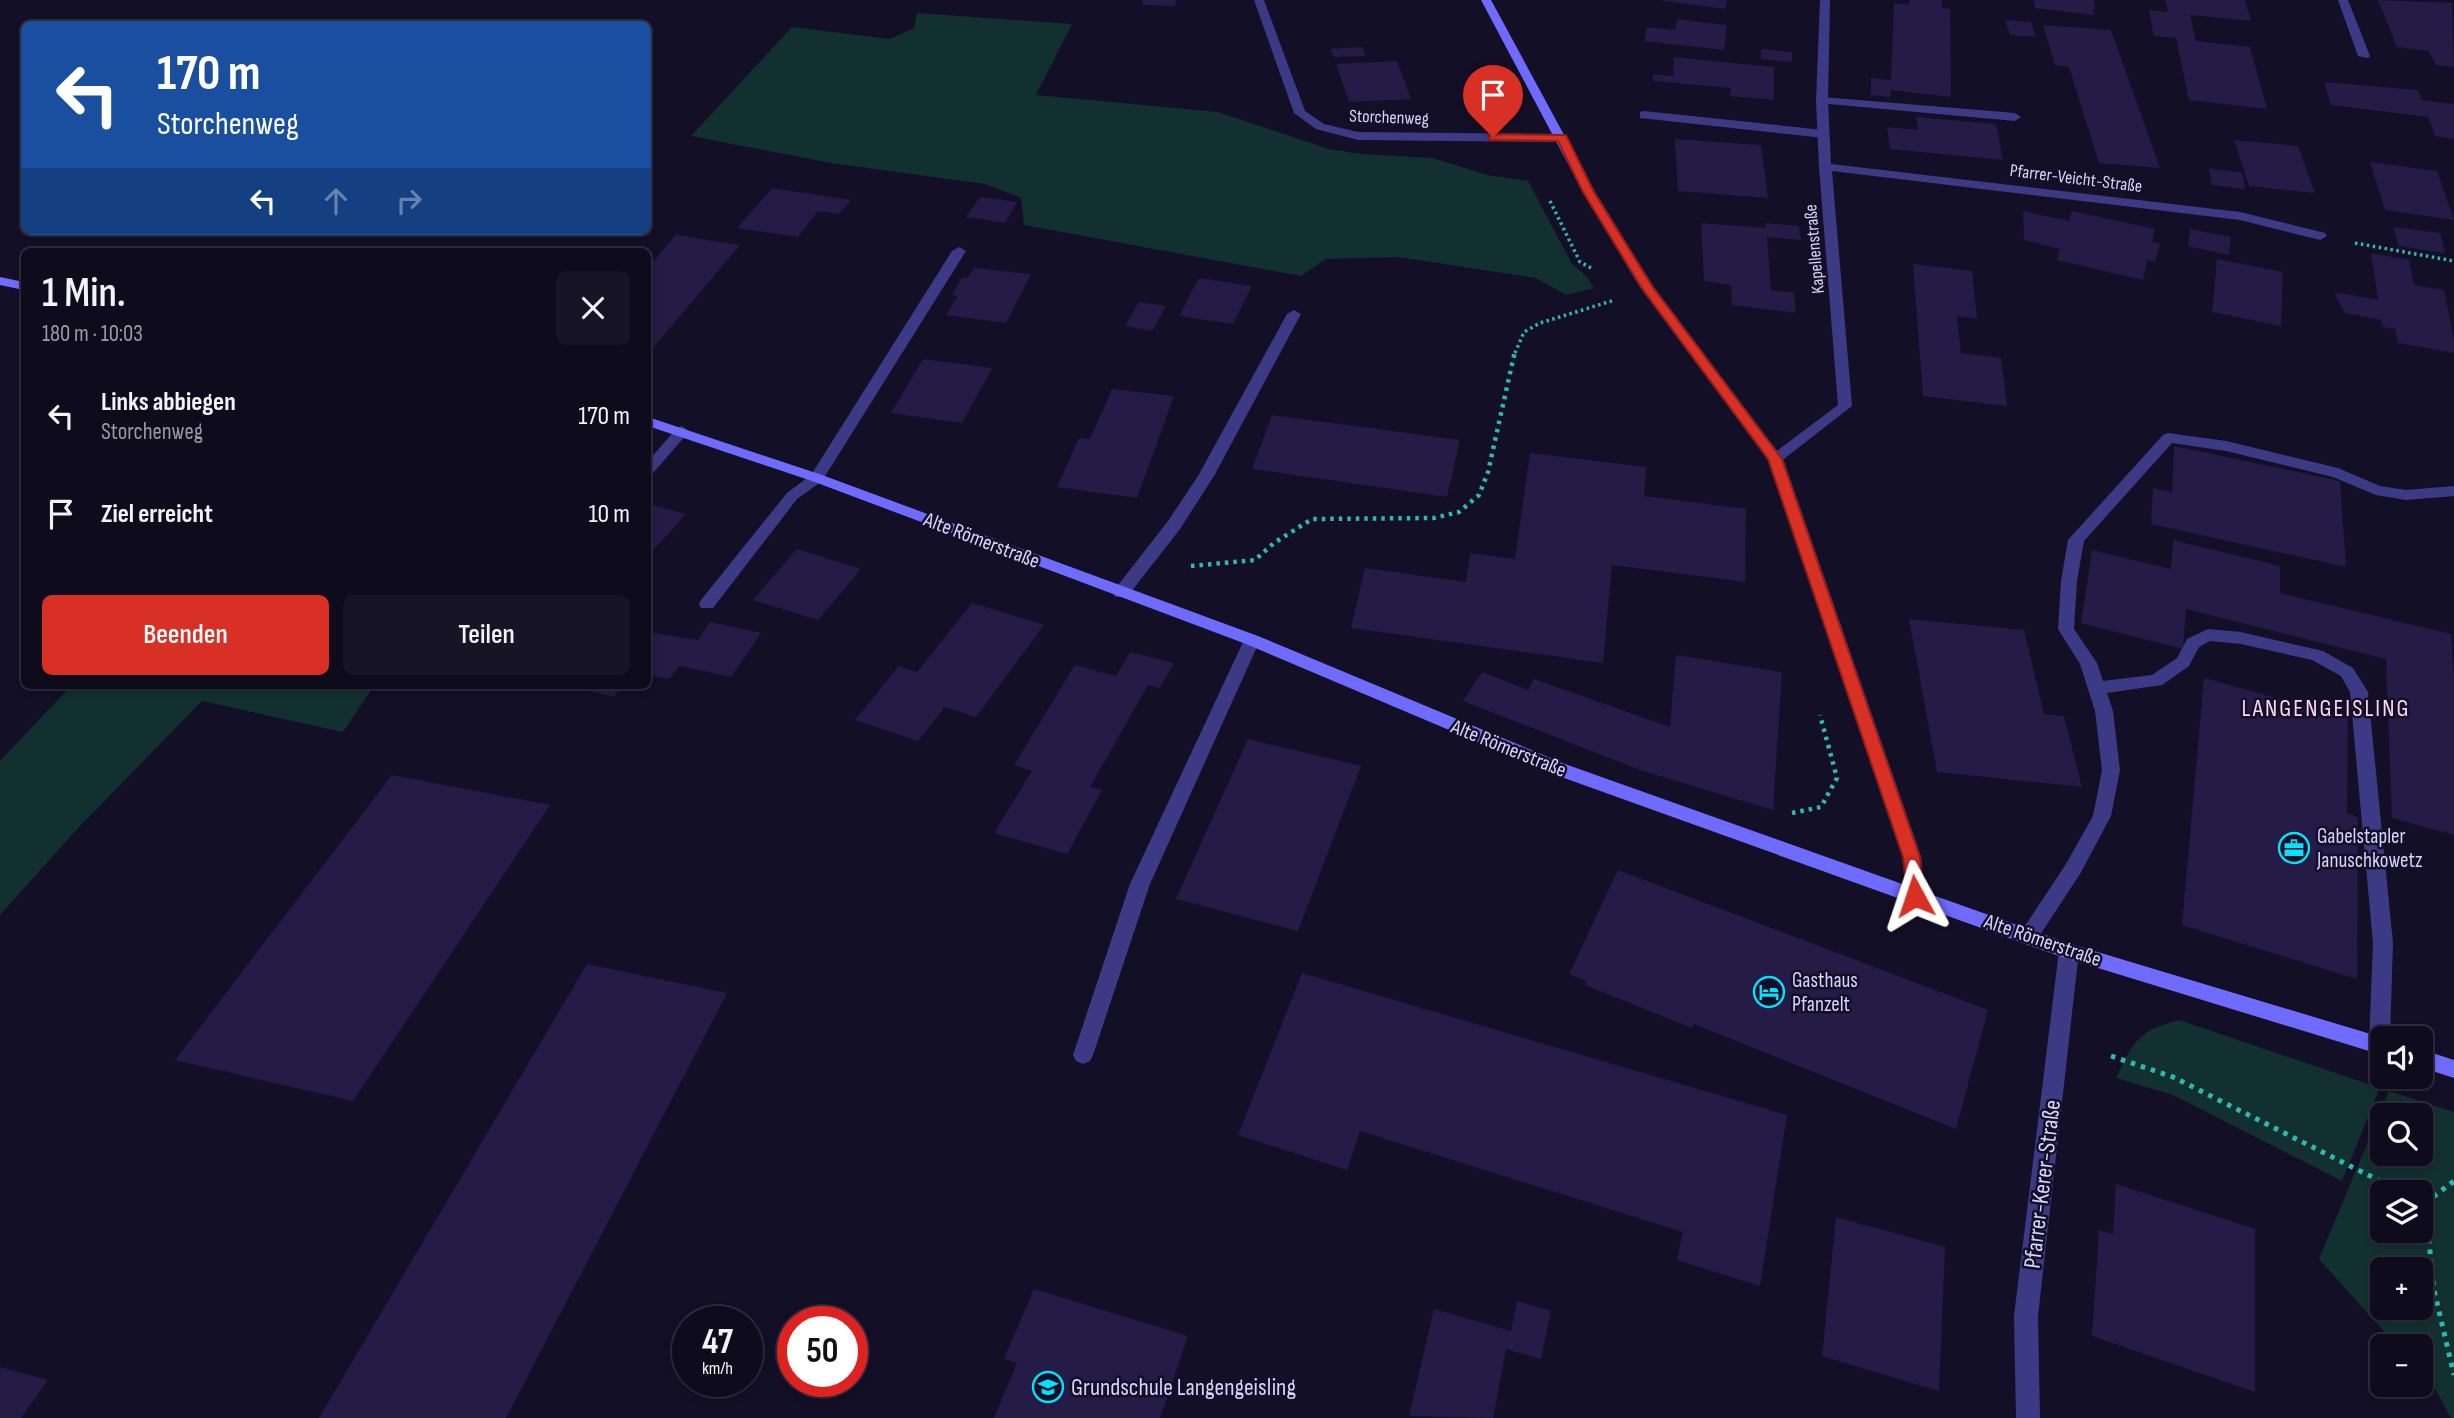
<!DOCTYPE html>
<html lang="de">
<meta charset="utf-8">
<style>
:root{--surface:#0e0b1c;--page:#171425;--text:#f1f3f6;--muted:#9b9ba3;--line:#2e2b3b;--accent:#d93025}
body{margin:0;font-family:"Sofia Sans Condensed",sans-serif;background:var(--page);color:var(--text);height:100vh;display:flex;flex-direction:column;font-size:26px;white-space:nowrap}
*{box-sizing:border-box;margin:0}
p{font-size:23px;color:var(--muted)}
.icon{flex:none;width:38px;height:38px;fill:none;stroke:currentColor;stroke-width:2;stroke-linecap:round;stroke-linejoin:round}
.map{position:relative;flex:1;overflow:hidden}
.panel{position:absolute;left:21px;top:248px;width:630px;height:441px;display:flex;flex-direction:column;background:var(--surface);border-radius:10px;box-shadow:0 4px 10px #0003,0 0 0 2px var(--line)}
.panel>*{flex:none}
.guide{position:absolute;left:21px;top:21px;width:630px;height:214px;border-radius:10px;box-shadow:0 4px 10px #0003,0 0 0 2px var(--line);background:#1a4fa0;color:#fff;overflow:hidden}
.tools{position:absolute;left:2370px;top:1026px;display:grid;gap:14px}
.tools a{display:grid;place-items:center;width:63px;height:63px;border-radius:10px;background:var(--surface);box-shadow:0 4px 10px #0003,0 0 0 2px var(--line);font-size:35px}
.speed{position:absolute;left:672px;top:1306px;display:flex;gap:14px;font-size:35px;font-weight:700;text-align:center}
.speed>*{display:grid;place-content:center;width:91px;height:91px;border-radius:50%;background:var(--surface);box-shadow:0 4px 10px #0003,0 0 0 2px var(--line);line-height:1}
.speed small{font-size:18px;font-weight:400}
.speed .limit{border:10px solid #d22;background:#fff;color:#111}
.pin{position:absolute;display:grid;place-items:center;width:60px;height:60px;color:#fff;margin:-72px -30px;border-radius:50% 50% 50% 0;rotate:-45deg;box-shadow:0 0 7px #0007}
.pin .icon{rotate:45deg}
.me{position:absolute;width:77px;margin:-38px;rotate:355deg;stroke-linejoin:round;filter:drop-shadow(0 0 5px #0008)}
.turn{display:flex;align-items:center;gap:24px;height:147px;padding:0 21px;font-size:32px}
.turn .icon{width:91px;height:91px;stroke-width:2.5}
.turn b{display:block;font-size:49px;line-height:60px}
.lanes{display:flex;align-items:center;height:66px;padding:0 21px;background:#0003;justify-content:center;gap:35px;direction:ltr}
.lanes .off{opacity:.35}
.round{display:grid;place-items:center;flex:none;width:74px;height:74px;border-radius:10px;background:var(--page)}
.overview{display:flex;align-items:center;justify-content:space-between;height:119px;padding:0 21px}
h1{font-size:42px;font-weight:600;line-height:52px}
.primary-button{display:flex;gap:14px;margin-top:auto;padding:14px 21px}
.primary-button a{flex:1;height:80px;border-radius:10px;background:var(--accent);color:#fff;font-size:28px;font-weight:600;line-height:80px;text-align:center}
.primary-button a+a{background:var(--page);color:var(--text)}
ul{padding:0;list-style:none}
li{display:flex;align-items:center;gap:21px;height:98px;padding:0 21px}
li div{flex:1}
li b{display:block;font-size:26px}
li em{font-style:normal}
.map>svg:first-child{display:block}
.green{fill:#12302f;fill-rule:evenodd}
.building{fill:#241b47}
.lines{fill:none;stroke-linecap:round;stroke-linejoin:round}
.path-far2{stroke:#2fb8b0;stroke-width:3.5;stroke-dasharray:2.5 3.5;stroke-linecap:butt}
.path-far1{stroke:#2fb8b0;stroke-width:4.5;stroke-dasharray:3.5 5;stroke-linecap:butt}
.path{stroke:#2fb8b0;stroke-width:5;stroke-dasharray:4.5 6;stroke-linecap:butt}
.service{fill:#3d3a85;fill-rule:evenodd}
.minor{fill:#3d3a85;fill-rule:evenodd}
.secondary{fill:#6f6bff;fill-rule:evenodd}
.route{fill:#d93025;stroke:#8d1f18;stroke-width:2}
.labels{text-anchor:middle;stroke-width:5;stroke-linejoin:round;paint-order:stroke}
.far-street-label{font-size:18px;fill:#d9d4ff;stroke:#130f26}
.street-label{font-size:21px;fill:#d9d4ff;stroke:#130f26}
.poi-label{font-size:21px;fill:#d9d4ff;stroke:#130f26;text-anchor:start}
.quarter-label{font-size:24px;letter-spacing:2px;fill:#ffd6f0;stroke:#130f26}
.near-street-label{font-size:24px;fill:#d9d4ff;stroke:#130f26}
.near-poi-label{font-size:24px;fill:#d9d4ff;stroke:#130f26;text-anchor:start}
</style>
<div class="map">
<svg width="2454" height="1418" viewBox="0 0 2454 1418">
<rect width="100%" height="100%" fill="#130f26"/>
<path class="green" d="M 917,13 L 1072,24 L 1036,95 L 1218,112 L 1329,149 L 1362,154 L 1433,158 L 1487,175 L 1528,181 L 1572,264 L 1587,277 L 1594,288 L 1566,295 L 1536,278 L 1398,257 L 1326,259 L 1301,276 L 1024,225 L 1021,198 L 985,184 L 831,163 L 691,136 L 792,27 L 890,39 L 914,28 Z
M 71,686 L 374,686 L 343,732 L 202,701 L 79,827 L 0,915 L 0,761 Z
M 2179,1020 L 2380,1088 L 2342,1181 L 2173,1095 L 2116,1078 C 2134,1041 2137,1031 2179,1020 Z
M 2389,1091 L 2454,1112 L 2454,1418 L 2451,1418 L 2435,1389 L 2420,1372 L 2420,1346 L 2397,1346 L 2319,1259 ZM 2382,1115 L 2420,1115 L 2420,1153 L 2382,1153 ZM 2382,1192 L 2420,1192 L 2420,1230 L 2382,1230 ZM 2382,1269 L 2420,1269 L 2420,1307 L 2382,1307 Z"/>
<path class="building" d="M 1143,0 L 1176,0 L 1175,6 L 1142,5 Z
M 1657,0 L 1727,0 L 1725,9 Z
M 1910,0 L 1942,0 L 1942,8 L 1950,9 L 1951,97 L 1891,90 L 1890,97 L 1871,95 L 1871,78 L 1891,80 L 1894,3 L 1909,5 Z
M 2034,0 L 2094,0 L 2095,9 L 2093,9 L 2094,15 L 2035,8 Z
M 2165,0 L 2245,0 L 2251,21 L 2190,15 L 2196,41 L 2250,47 L 2267,109 L 2189,100 L 2176,38 L 2154,36 L 2149,10 L 2168,12 Z
M 2378,0 L 2452,3 L 2454,67 L 2436,65 L 2429,51 L 2397,47 Z
M 1677,19 L 1727,25 L 1724,50 L 1644,41 L 1647,27 L 1675,30 Z
M 2005,20 L 2031,22 L 2036,37 L 2010,35 Z
M 2043,25 L 2111,30 L 2160,168 L 2099,163 L 2069,67 L 2055,65 Z
M 1363,47 L 1365,56 L 1334,57 L 1330,49 Z
M 1761,49 L 1792,52 L 1792,62 L 1761,59 Z
M 1674,57 L 1774,67 L 1774,100 L 1730,96 L 1731,88 L 1653,81 L 1653,74 L 1673,76 Z
M 1397,61 L 1411,99 L 1349,102 L 1336,64 Z
M 2324,82 L 2418,90 L 2422,100 L 2454,104 L 2454,139 L 2435,136 L 2428,117 L 2331,105 Z
M 1377,111 L 1380,119 L 1355,121 L 1352,112 Z
M 1916,117 L 1996,124 L 2003,160 L 1890,149 L 1887,127 L 1918,130 Z
M 1675,139 L 1761,145 L 1768,198 L 1678,191 Z
M 2234,140 L 2298,146 L 2315,193 L 2249,186 Z
M 2370,162 L 2437,171 L 2454,220 L 2385,210 Z
M 2209,168 L 2242,173 L 2245,189 L 2212,185 Z
M 772,188 L 851,200 L 839,214 L 818,211 L 798,237 L 737,228 Z
M 980,197 L 1017,202 L 1005,223 L 966,217 Z
M 2023,211 L 2069,221 L 2072,211 L 2155,229 L 2152,242 L 2160,244 L 2155,262 L 2147,260 L 2143,280 L 2057,260 L 2060,249 L 2024,240 Z
M 1701,223 L 1766,228 L 1765,223 L 1799,226 L 1801,240 L 1767,237 L 1771,290 L 1794,293 L 1796,313 L 1732,305 L 1731,285 L 1704,281 Z
M 2393,227 L 2440,233 L 2445,253 L 2399,246 Z
M 2190,229 L 2231,237 L 2229,255 L 2188,246 Z
M 676,235 L 740,245 L 653,348 L 648,347 L 648,267 Z
M 2371,253 L 2409,260 L 2414,285 L 2444,290 L 2454,340 L 2454,353 L 2398,343 L 2395,329 L 2383,327 L 2381,320 L 2345,313 L 2334,292 L 2378,300 Z
M 2217,259 L 2283,272 L 2281,326 L 2212,312 Z
M 1913,264 L 1972,271 L 1977,319 L 1957,316 L 1961,353 L 2001,358 L 2007,406 L 1923,396 Z
M 974,268 L 1031,274 L 1006,323 L 946,315 L 958,296 L 952,295 L 962,278 L 967,278 Z
M 1199,278 L 1252,286 L 1233,324 L 1179,316 Z
M 1139,302 L 1166,306 L 1152,331 L 1125,326 Z
M 923,359 L 992,368 L 962,423 L 891,413 Z
M 1112,389 L 1174,396 L 1137,498 L 1057,487 L 1079,438 L 1090,439 Z
M 1272,415 L 1460,440 L 1447,497 L 1252,469 Z
M 2174,446 L 2340,481 L 2346,567 L 2151,524 L 2153,488 L 2172,492 Z
M 1530,453 L 1646,467 L 1644,496 L 1746,509 L 1745,582 L 1612,565 L 1603,663 L 1351,628 L 1365,568 L 1466,582 L 1470,553 L 1515,559 Z
M 648,504 L 686,514 L 648,556 Z
M 2173,540 L 2280,566 L 2280,593 L 2451,634 L 2454,676 L 2454,835 L 2392,818 L 2386,659 L 2186,609 L 2183,649 L 2081,623 L 2092,550 L 2171,569 Z
M 797,549 L 861,569 L 818,620 L 753,600 Z
M 972,603 L 1044,625 L 976,717 L 945,707 L 918,741 L 855,720 L 899,666 L 917,672 Z
M 1909,619 L 2024,630 L 2044,714 L 2064,716 L 2082,787 L 1937,772 Z
M 710,622 L 761,633 L 731,677 L 679,666 L 669,679 L 648,675 L 648,632 L 698,640 Z
M 1130,652 L 1174,663 L 1160,688 L 1148,685 L 1090,787 L 1102,790 L 1067,854 L 994,833 L 1032,771 L 1014,765 L 1075,665 L 1116,676 Z
M 1676,655 L 1782,672 L 1773,810 L 1640,770 L 1463,701 L 1482,672 L 1528,690 L 1534,679 L 1670,727 Z
M 2204,678 L 2348,718 L 2347,813 L 2358,817 L 2357,979 L 2182,925 Z
M 568,686 L 622,686 L 614,697 Z
M 1248,739 L 1361,766 L 1298,931 L 1176,899 Z
M 392,775 L 550,805 L 353,1101 L 175,1060 Z
M 1618,870 L 1988,1010 L 1956,1129 L 1694,1024 L 1692,1028 L 1585,985 L 1586,981 L 1569,974 Z
M 587,964 L 727,993 L 506,1418 L 319,1418 Z
M 1302,973 L 1787,1115 L 1760,1286 L 1677,1260 L 1683,1232 L 1360,1131 L 1347,1170 L 1238,1135 Z
M 2116,1184 L 2255,1229 L 2255,1392 L 2092,1336 L 2099,1230 L 2113,1234 Z
M 1836,1217 L 1945,1247 L 1939,1391 L 1822,1356 Z
M 1034,1289 L 1188,1336 L 1160,1418 L 994,1418 L 1017,1363 L 1004,1359 Z
M 1517,1301 L 1551,1311 L 1541,1359 L 1506,1349 L 1493,1418 L 1409,1416 L 1434,1309 L 1511,1331 Z
M 0,1367 L 48,1380 L 21,1418 L 0,1418 Z"/>
<g class="lines">
<path class="path-far2" d="M 1550,201 L 1580,262 L 1593,269
M 2355,243 L 2454,261
M 1515,353 L 1524,332 L 1540,323 L 1615,300"/>
<path class="path-far1" d="M 1191,566 L 1255,560 L 1274,543 L 1312,519 L 1434,518 L 1459,512 L 1479,495 L 1488,472 L 1515,351
M 1792,813 L 1821,807 L 1837,778 L 1820,715"/>
<path class="path" d="M 2111,1056 L 2173,1077 L 2402,1192
M 2420,1200 L 2425,1203 L 2434,1290 L 2454,1375
M 2425,1203 L 2454,1181"/>
<path class="service" d="M 1822,97 L 2015,113 L 2021,117 L 2015,121 L 1818,103 L 1818,99 Z
M 1644,111 L 1824,130 L 1830,134 L 1824,138 L 1640,118 L 1640,112 Z
M 959,247 L 966,251 L 822,481 L 797,499 L 713,608 L 701,608 L 699,604 L 701,600 L 787,493 L 811,475 L 952,251 Z
M 1294,310 L 1301,314 L 1214,476 L 1180,529 L 1127,597 L 1115,597 L 1113,593 L 1115,589 L 1168,521 L 1198,476 L 1287,314 Z
M 682,426 L 689,431 L 687,434 L 653,473 L 648,475 L 648,461 L 677,428 Z
M 2168,433 L 2226,441 L 2338,468 L 2380,486 L 2406,490 L 2454,486 L 2454,496 L 2406,500 L 2376,495 L 2333,477 L 2226,451 L 2172,443 L 2084,541 L 2077,581 L 2074,629 L 2097,663 L 2103,681 L 2152,675 L 2177,658 L 2187,639 L 2208,629 L 2241,632 L 2323,651 L 2353,668 L 2368,692 L 2393,943 L 2390,1038 L 2382,1038 L 2382,1053 L 2372,1051 L 2369,1045 L 2373,943 L 2350,692 L 2341,676 L 2312,660 L 2241,644 L 2210,641 L 2199,647 L 2189,666 L 2162,685 L 2107,693 L 2113,711 L 2120,770 L 2111,816 L 2080,874 L 2036,941 L 2029,943 L 2022,941 L 2019,935 L 2066,864 L 2093,816 L 2102,770 L 2095,711 L 2080,664 L 2058,629 L 2061,581 L 2068,540 L 2163,435 Z
M 1252,634 L 1260,640 L 1150,884 L 1093,1055 L 1090,1061 L 1083,1064 L 1076,1061 L 1073,1055 L 1130,884 L 1244,640 Z"/>
<path class="minor" d="M 1254,0 L 1264,0 L 1305,111 L 1324,124 L 1358,132 L 1562,134 L 1568,138 L 1562,142 L 1358,140 L 1316,129 L 1294,113 Z
M 1820,0 L 1830,0 L 1828,101 L 1831,164 L 2240,212 L 2325,233 L 2327,236 L 2320,240 L 2240,220 L 1832,171 L 1852,406 L 1780,462 L 1770,462 L 1767,459 L 1770,456 L 1838,405 L 1819,167 L 1816,101 Z
M 2338,0 L 2348,0 L 2370,56 L 2368,58 L 2358,56 Z
M 2069,943 L 2076,945 L 2079,951 L 2038,1316 L 2040,1418 L 2016,1418 L 2014,1316 L 2059,951 L 2062,945 Z"/>
<path class="secondary" d="M 1481,0 L 1491,0 L 1595,192 L 1653,286 L 1783,459 L 1921,857 L 1924,892 L 2071,944 L 2384,1038 L 2382,1055 L 2062,957 L 1553,774 L 1246,644 L 812,481 L 648,426 L 648,417 L 822,475 L 1258,636 L 1565,764 L 1905,885 L 1903,857 L 1768,460 L 1640,287 L 1583,192 Z
M 0,277 L 24,282 L 24,290 L 0,285 Z
M 2420,1049 L 2454,1060 L 2454,1078 L 2420,1067 Z"/>
</g>
<path class="route" d="M 1493,134 L 1566,135 L 1594,192 L 1652,286 L 1782,459 L 1920,857 L 1924,896 L 1922,901 L 1909,901 L 1907,896 L 1903,857 L 1768,459 L 1641,287 L 1583,192 L 1558,141 L 1489,140 L 1489,135 Z"/>
<defs>
<g id="office-ring" transform="scale(1.575)"><circle r="9.5" fill="#130f26" stroke="#00e5ff" stroke-width="1.5"/><path d="M-6-3h4V-5.5h4V-3h4V5H-6ZM-1-4.5V-3h2v-1.5ZM-6 0V1H6V0Z" fill="#00e5ff"/></g>
<g id="hotel-ring" transform="scale(1.575)"><circle r="9.5" fill="#130f26" stroke="#00e5ff" stroke-width="1.5"/><path d="M-6-4.5h1.5V1H6V5H4.5V3h-9V5H-6ZM-4 0a1.8 1.8 0 1 1 3.6 0ZM.5 0V-2.5h3Q6-2.5 6 0Z" fill="#00e5ff"/></g>
<g id="school-ring" transform="scale(1.575)"><circle r="9.5" fill="#130f26" stroke="#00e5ff" stroke-width="1.5"/><path d="M0-5L7-2L0 1L-7-2ZM-4 1L0 2.5L4 1V4Q0 6-4 4Z" fill="#00e5ff"/></g>
</defs>
<g fill-rule="evenodd">
<use href="#office-ring" x="2294" y="848"/>
<use href="#hotel-ring" x="1769" y="992"/>
<use href="#school-ring" x="1048" y="1387"/>
</g>
<g class="labels">
<g class="far-street-label">
<text transform="translate(1389 117) rotate(2)" y="6">Storchenweg</text>
<text transform="translate(2076 178) rotate(7)" y="6">Pfarrer-Veicht-Straße</text>
<text transform="translate(1814 249) rotate(-95)" y="6">Kapellenstraße</text>
</g>
<g class="street-label">
<text transform="translate(982 540) rotate(21)" y="7">Alte Römerstraße</text>
<text transform="translate(1509 748) rotate(22)" y="7">Alte Römerstraße</text>
<text transform="translate(2043 940) rotate(19)" y="7">Alte Römerstraße</text>
</g>
<g class="poi-label">
<text x="2317" y="843">Gabelstapler<tspan x="2317" dy="24">Januschkowetz</tspan></text>
<text x="1792" y="987">Gasthaus<tspan x="1792" dy="24">Pfanzelt</tspan></text>
</g>
<g class="quarter-label">
<text x="2326" y="716">LANGENGEISLING</text>
</g>
<g class="near-street-label">
<text transform="translate(2042 1184) rotate(-83)" y="8">Pfarrer-Kerer-Straße</text>
</g>
<g class="near-poi-label">
<text x="1071" y="1395">Grundschule Langengeisling</text>
</g>
</g>
</svg>
<div class="tools">
<a><svg class="icon" aria-label="sound" viewBox="0 0 24 24"><path d="M4 9h4l5-4v14l-5-4H4zM17 9q2 3 0 6"/></svg></a>
<a><svg class="icon" aria-label="search" viewBox="0 0 24 24"><circle cx="10" cy="10" r="6"/><path d="M15 15l6 6"/></svg></a>
<a><svg class="icon" aria-label="layers" viewBox="0 0 24 24"><path d="M12 4l9 5-9 5-9-5zM3 14l9 5 9-5"/></svg></a>
<a>+</a>
<a>−</a>
</div>
<div class="speed"><div>47<small>km/h</small></div><div class="limit">50</div></div>
<div class="pin" style="left:1493px;top:137px;background:#d93025"><svg class="icon" aria-label="arrive" viewBox="0 0 24 24"><path d="M6 21V4h12l-3 4 3 4H6"/></svg></div>
<svg class="me" style="left:1915px;top:896px" viewBox="-20 -20 40 40"><path d="M0-17L14 15 0 8-14 15z" fill="#d93025" stroke="#fff" stroke-width="4"/></svg>
<div class="guide">
<div class="turn"><svg class="icon" aria-label="left" viewBox="0 0 24 24"><path d="M17 20v-9H6M10 6l-5 5 5 5"/></svg><div><b>170 m</b>Storchenweg</div></div>
<div class="lanes"><svg class="icon" aria-label="left" viewBox="0 0 24 24"><path d="M17 20v-9H6M10 6l-5 5 5 5"/></svg><svg class="icon off" aria-label="ahead" viewBox="0 0 24 24"><path d="M12 20V5M6 11l6-6 6 6"/></svg><svg class="icon off" aria-label="right" viewBox="0 0 24 24"><path d="M7 20v-9h11M14 6l5 5-5 5"/></svg></div>
</div>
<section class="panel">
<div class="overview"><div><h1>1 Min.</h1><p>180 m · 10:03</p></div><a class="round"><svg class="icon" aria-label="close" viewBox="0 0 24 24"><path d="M6 6l12 12M18 6L6 18"/></svg></a></div>
<ul>
<li><svg class="icon" aria-label="left" viewBox="0 0 24 24"><path d="M17 20v-9H6M10 6l-5 5 5 5"/></svg><div><b>Links abbiegen</b><p>Storchenweg</p></div><em>170 m</em></li>
<li><svg class="icon" aria-label="arrive" viewBox="0 0 24 24"><path d="M6 21V4h12l-3 4 3 4H6"/></svg><div><b>Ziel erreicht</b></div><em>10 m</em></li>
</ul>
<div class="primary-button"><a>Beenden</a><a>Teilen</a></div>
</section>
</div>
